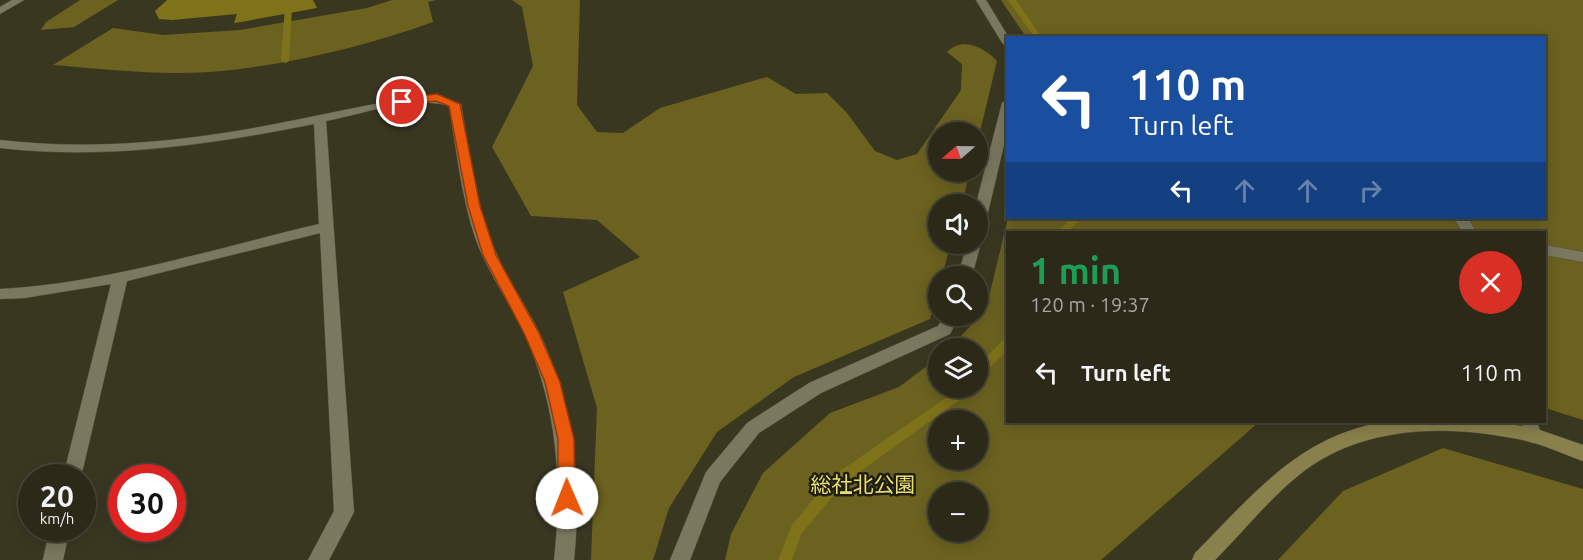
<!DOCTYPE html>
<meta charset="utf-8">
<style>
:root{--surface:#2c2919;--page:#383526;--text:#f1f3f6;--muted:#a6a6a2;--line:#484538}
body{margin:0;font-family:Ubuntu,"Noto Sans JP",sans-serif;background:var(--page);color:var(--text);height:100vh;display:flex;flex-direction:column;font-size:22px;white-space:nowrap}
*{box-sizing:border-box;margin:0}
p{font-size:20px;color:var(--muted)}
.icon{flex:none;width:33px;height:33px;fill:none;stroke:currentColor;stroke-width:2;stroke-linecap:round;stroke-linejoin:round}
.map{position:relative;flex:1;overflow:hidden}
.side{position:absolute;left:1006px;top:231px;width:540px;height:192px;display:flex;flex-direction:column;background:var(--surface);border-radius:0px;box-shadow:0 3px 15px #0003,0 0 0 2px var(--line)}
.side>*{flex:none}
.guide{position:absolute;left:1006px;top:36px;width:540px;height:183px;border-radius:0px;box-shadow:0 3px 15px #0003,0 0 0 2px var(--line);background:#1a4fa0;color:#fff;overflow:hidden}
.needle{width:39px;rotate:250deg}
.tools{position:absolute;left:928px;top:122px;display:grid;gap:12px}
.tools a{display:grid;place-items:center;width:60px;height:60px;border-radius:50%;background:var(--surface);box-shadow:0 3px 15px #0003,0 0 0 2px var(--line);font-size:30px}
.speed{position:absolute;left:18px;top:464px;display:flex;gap:12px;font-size:30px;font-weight:700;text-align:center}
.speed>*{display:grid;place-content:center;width:78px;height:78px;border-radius:50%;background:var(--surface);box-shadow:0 3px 15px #0003,0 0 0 2px var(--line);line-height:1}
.speed small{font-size:15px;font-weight:400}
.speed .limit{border:9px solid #d22;background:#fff;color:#111}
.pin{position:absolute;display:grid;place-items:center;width:51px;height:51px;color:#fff;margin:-26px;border:3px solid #fff;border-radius:50%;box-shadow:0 2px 6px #0007}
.me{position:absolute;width:66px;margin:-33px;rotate:359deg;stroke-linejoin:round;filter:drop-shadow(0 0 4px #0008)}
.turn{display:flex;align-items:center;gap:21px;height:126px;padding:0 24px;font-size:27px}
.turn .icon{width:78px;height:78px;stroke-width:2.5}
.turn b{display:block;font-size:42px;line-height:51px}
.lanes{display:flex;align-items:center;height:57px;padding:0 24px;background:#0003;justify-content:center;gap:30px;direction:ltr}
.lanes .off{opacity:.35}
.round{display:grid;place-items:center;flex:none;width:63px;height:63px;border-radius:32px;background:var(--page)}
.head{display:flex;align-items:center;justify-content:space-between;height:102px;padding:0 24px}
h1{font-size:36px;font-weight:700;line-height:45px;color:#1e9e55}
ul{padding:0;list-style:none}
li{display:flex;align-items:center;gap:18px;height:78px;padding:0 24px}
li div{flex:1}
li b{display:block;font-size:22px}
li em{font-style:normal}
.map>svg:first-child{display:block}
.green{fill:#6b6220;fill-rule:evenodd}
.water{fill:#7f731a}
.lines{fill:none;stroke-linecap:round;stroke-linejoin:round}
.stream{fill:#7f731a;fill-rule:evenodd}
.lane-casing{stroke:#575442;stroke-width:1}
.street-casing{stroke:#575442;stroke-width:1}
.secondary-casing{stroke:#575442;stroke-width:1}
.lane{fill:#7b7860;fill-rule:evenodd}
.street{fill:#7b7860;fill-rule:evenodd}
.secondary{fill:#88814b;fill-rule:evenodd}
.route{fill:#ea580c;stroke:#983908;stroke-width:1.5}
.labels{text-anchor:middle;stroke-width:5;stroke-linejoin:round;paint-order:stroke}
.near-park-label{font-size:21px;fill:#ecde6c;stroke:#1f1e14}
</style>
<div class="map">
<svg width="1583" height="560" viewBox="0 0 1583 560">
<rect width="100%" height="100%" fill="#3a3721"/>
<path class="green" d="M 80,0 L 118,0 L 74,27 L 41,30 L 46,22 Z
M 392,0 L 436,0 L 428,2 L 433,22 C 369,45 300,62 232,70 C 173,77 112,70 53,65 L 113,28 L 163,35 L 240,30 L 367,8 Z
M 512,0 L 580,0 L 577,105 L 597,132 L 623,133 L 660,108 L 767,77 L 796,94 L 827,93 L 847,113 L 875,151 L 897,160 L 917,154 L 961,90 L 962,64 L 947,52 C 963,36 985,48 997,61 L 978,140 L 978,132 L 939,132 L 939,171 L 970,171 L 962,204 L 939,204 L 939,243 L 951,243 L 942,276 L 939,276 L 939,288 L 930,319 L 794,377 L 717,432 L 669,508 L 653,560 L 591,560 L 597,408 L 563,292 L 640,257 L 597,220 L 531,216 L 492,147 L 533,66 L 522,7 Z
M 1001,0 L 1583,0 L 1583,420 L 1545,408 L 1545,232 L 1008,232 L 1008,422 L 1259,422 L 1101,560 L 725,560 L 731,534 L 763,473 L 830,413 L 899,387 L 939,357 L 939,387 L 978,387 L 978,348 L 950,348 L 986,309 L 1008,218 L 1545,218 L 1545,38 L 1026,37 ZM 939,420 L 978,420 L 978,459 L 939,459 ZM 939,492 L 978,492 L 978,531 L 939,531 Z
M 1443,448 L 1583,489 L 1583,560 L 1278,560 L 1343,491 Z"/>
<path class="water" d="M 167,0 L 313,0 L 317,8 L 241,22 L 234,23 L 237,14 L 172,20 L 159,19 L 155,11 Z"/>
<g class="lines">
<path class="stream" d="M 1008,0 L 1016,0 L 1042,38 L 1035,38 Z
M 285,6 L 292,8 L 289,61 L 285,63 L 281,61 Z
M 1072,218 L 1082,218 L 1067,232 L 1056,232 Z
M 1008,338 L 1008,349 L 982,376 L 978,378 L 978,366 L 1004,339 Z
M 957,387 L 970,387 L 958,401 L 843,484 L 802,533 L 792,560 L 778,560 L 792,525 L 833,476 L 950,395 Z"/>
<g class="lane-casing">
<path id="lane" d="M 1454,218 L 1468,218 L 1476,232 L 1462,232 Z
M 1545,245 L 1583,252 L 1583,262 L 1545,255 Z
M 1521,422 L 1537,422 L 1542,436 L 1539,441 L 1533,443 L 1527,441 Z"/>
</g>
<g class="street-casing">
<path id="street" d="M 12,0 L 24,0 L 0,14 L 0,7 Z
M 976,0 L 986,0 L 1009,38 L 1008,47 L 1003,44 Z
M 437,94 L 461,104 C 469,149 474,194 490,237 C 502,272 524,301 540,334 C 574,406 582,481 574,560 L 554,560 C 563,482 557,405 524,333 C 509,301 488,273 476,240 C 461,197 457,151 449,106 C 416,95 361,114 326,121 L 354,512 L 329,560 L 308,560 L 334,511 L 320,233 L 127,281 L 81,477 L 63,477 L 111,284 L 24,298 L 0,299 L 0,289 C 104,284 217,248 319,224 L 314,124 C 208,145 108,160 0,148 L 0,140 C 86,150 169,143 254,128 C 315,117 375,102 437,94 Z
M 1008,99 L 1008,128 L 985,225 L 978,230 L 976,204 L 1002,103 Z
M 978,239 L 981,243 L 972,276 L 958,276 L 967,243 L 978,243 Z
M 944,315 L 960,315 L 950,334 L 821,393 L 759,433 L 720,482 L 690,560 L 670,560 L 706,472 L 747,423 L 809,383 L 938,326 Z
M 50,528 L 70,528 L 63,560 L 43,560 Z"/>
</g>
<g class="secondary-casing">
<path id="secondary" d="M 1385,422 L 1499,422 L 1537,429 L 1583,445 L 1583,461 C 1566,455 1549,447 1531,442 C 1454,424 1363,423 1299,475 C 1268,500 1243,532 1215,560 L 1192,560 L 1195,553 C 1252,496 1299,435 1385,422 Z"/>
</g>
<use href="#lane" class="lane"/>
<use href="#street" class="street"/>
<use href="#secondary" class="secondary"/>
</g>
<path class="route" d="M 437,94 L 460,104 L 480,206 L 496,255 L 539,333 L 560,382 L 574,439 L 575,498 L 573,503 L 567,506 L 561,503 L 558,498 L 558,439 L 545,382 L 524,333 L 483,255 L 468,206 L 449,106 L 436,101 L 402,105 L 397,102 L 402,98 Z"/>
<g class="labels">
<g class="near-park-label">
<text x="863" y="492">総社北公園</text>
</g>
</g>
</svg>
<div class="tools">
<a><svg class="needle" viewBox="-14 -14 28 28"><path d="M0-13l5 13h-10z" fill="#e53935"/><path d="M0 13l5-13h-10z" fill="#a6a6a2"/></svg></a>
<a><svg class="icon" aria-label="sound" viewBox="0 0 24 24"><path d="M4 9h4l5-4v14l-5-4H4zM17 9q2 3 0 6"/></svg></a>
<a><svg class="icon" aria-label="search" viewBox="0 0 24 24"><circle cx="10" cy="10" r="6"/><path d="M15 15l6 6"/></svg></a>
<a><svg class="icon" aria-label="layers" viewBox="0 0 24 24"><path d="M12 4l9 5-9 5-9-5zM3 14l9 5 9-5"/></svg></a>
<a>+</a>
<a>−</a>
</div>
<div class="speed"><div>20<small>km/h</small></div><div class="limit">30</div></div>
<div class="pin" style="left:402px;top:102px;background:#d93025"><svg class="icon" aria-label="arrive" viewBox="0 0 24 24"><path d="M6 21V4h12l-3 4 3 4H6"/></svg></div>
<svg class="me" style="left:567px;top:498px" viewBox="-20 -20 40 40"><circle r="19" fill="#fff"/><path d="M0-13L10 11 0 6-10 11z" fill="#ea580c"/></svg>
<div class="guide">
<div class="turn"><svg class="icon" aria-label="left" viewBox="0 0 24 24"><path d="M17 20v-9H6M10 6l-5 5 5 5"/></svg><div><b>110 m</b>Turn left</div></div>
<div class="lanes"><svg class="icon" aria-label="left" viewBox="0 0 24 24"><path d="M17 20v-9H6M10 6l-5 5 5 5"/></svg><svg class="icon off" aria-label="ahead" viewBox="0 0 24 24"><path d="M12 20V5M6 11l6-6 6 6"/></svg><svg class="icon off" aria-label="ahead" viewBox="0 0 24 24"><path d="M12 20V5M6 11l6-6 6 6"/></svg><svg class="icon off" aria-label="right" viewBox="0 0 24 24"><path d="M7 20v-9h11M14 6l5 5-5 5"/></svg></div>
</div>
<section class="side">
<div class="head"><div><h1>1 min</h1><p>120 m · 19:37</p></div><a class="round" style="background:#d93025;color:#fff"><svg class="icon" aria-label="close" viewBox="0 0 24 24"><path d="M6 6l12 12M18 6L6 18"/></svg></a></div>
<ul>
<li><svg class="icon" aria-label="left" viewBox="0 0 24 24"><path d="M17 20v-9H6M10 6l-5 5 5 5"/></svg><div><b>Turn left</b></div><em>110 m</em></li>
</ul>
</section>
</div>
